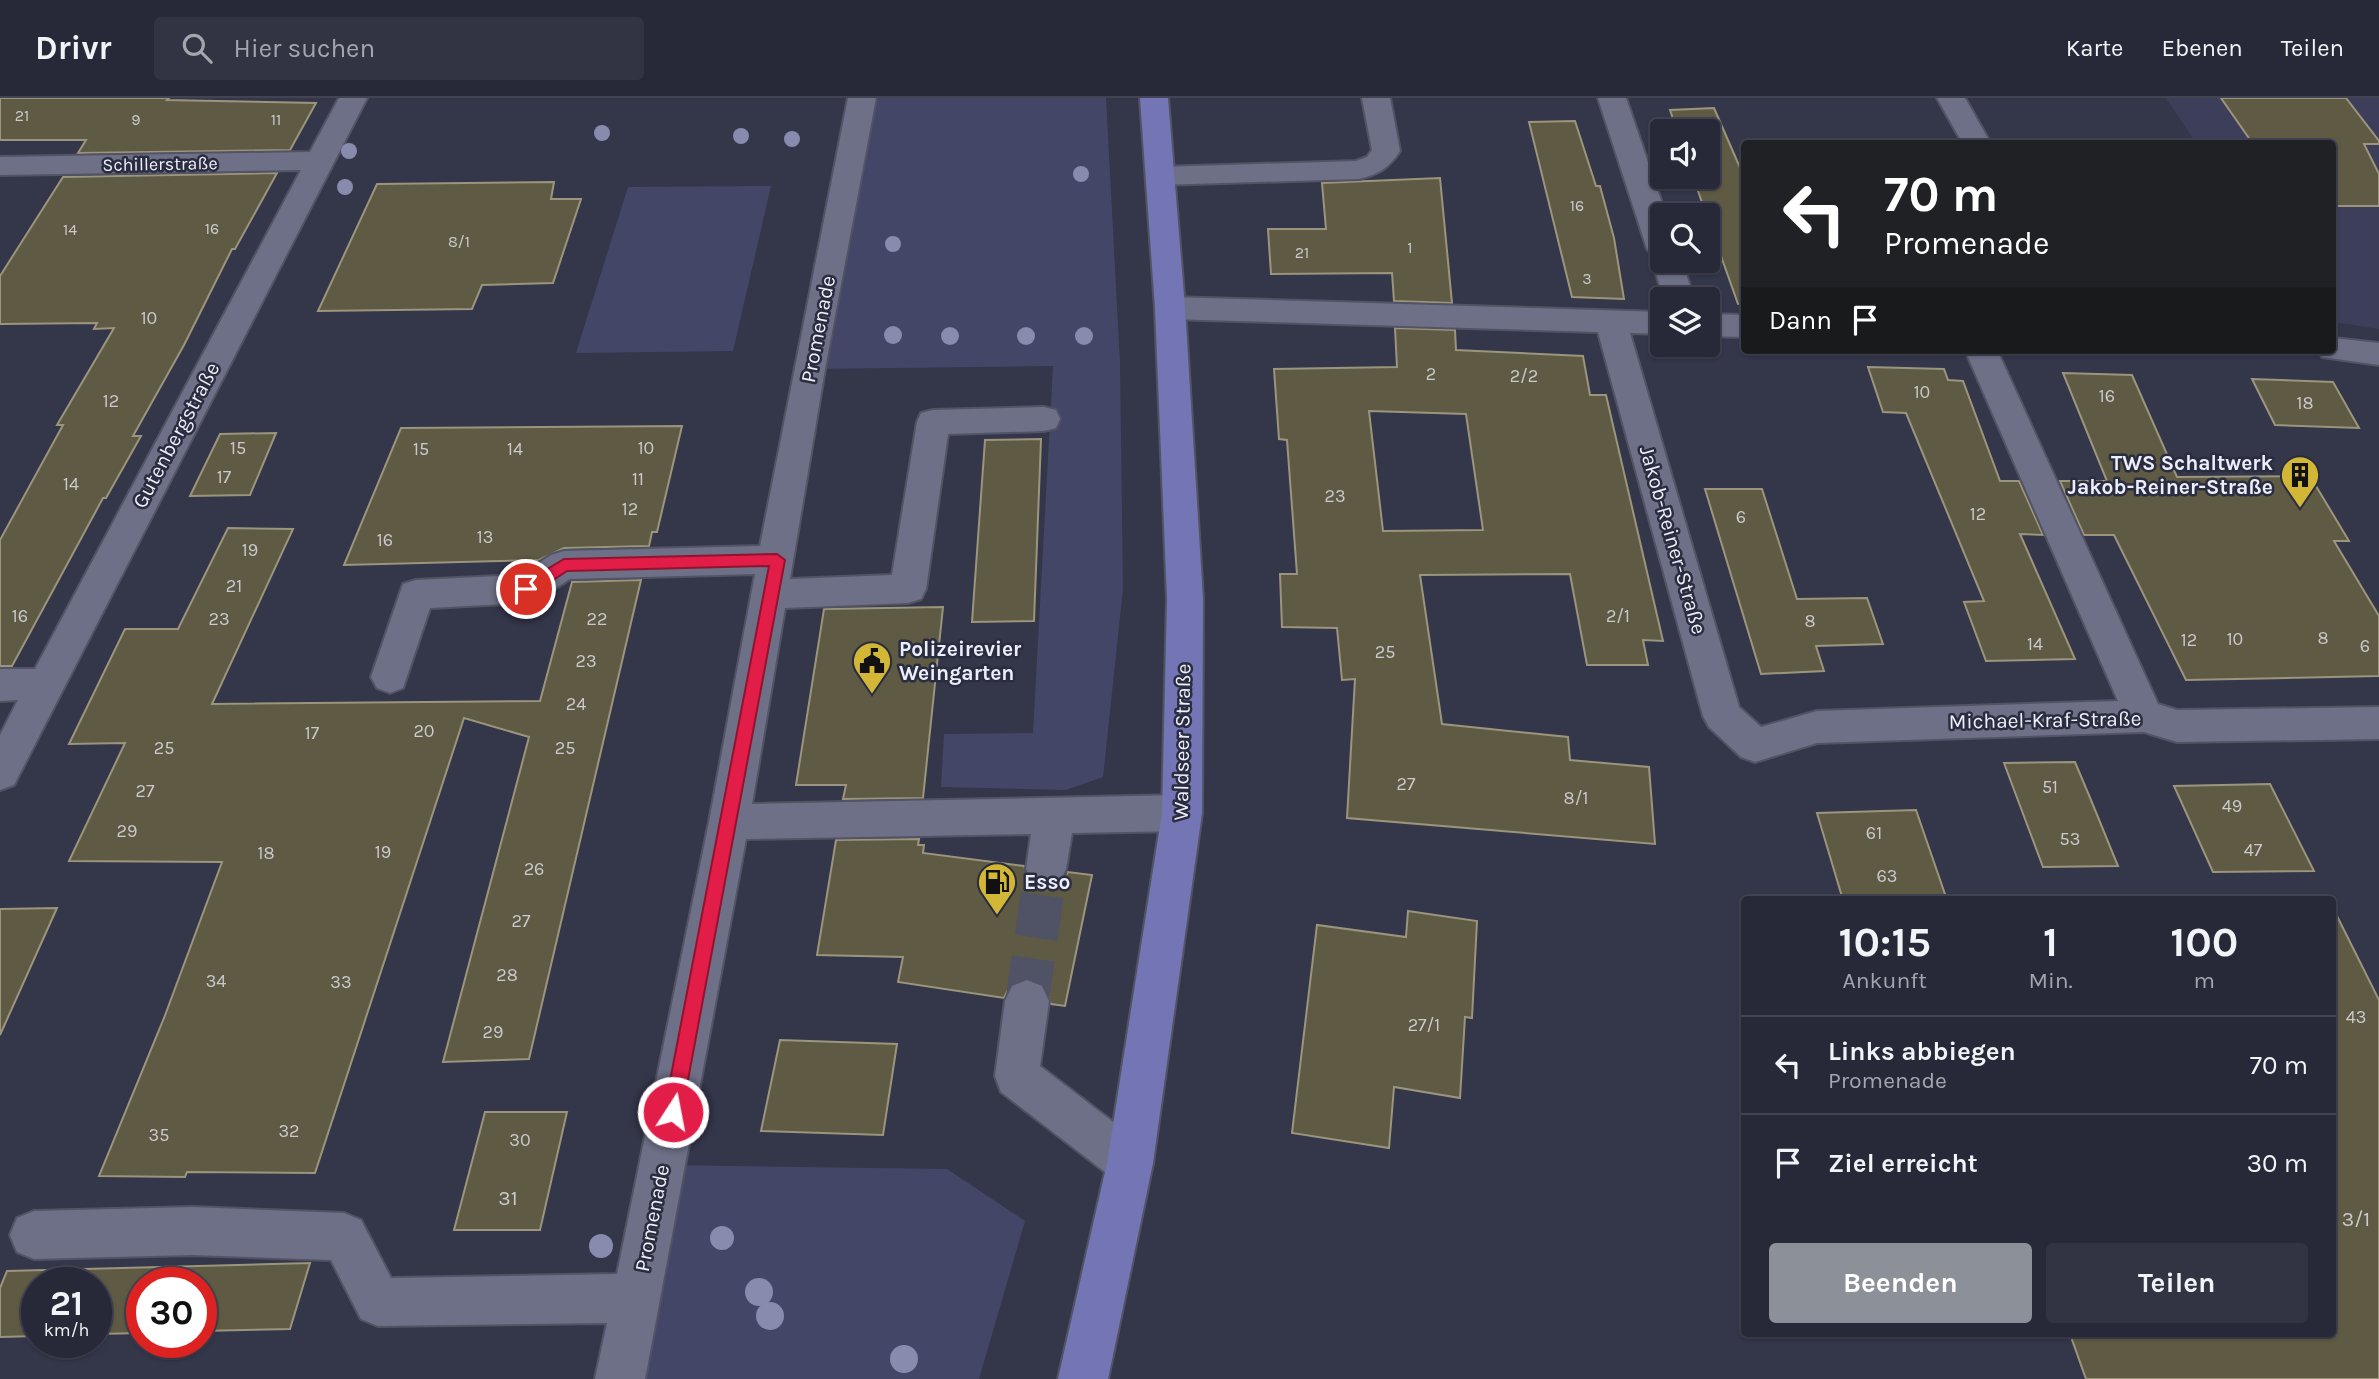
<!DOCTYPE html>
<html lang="de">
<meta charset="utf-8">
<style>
:root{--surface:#272838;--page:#333443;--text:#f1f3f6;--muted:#a4a6ae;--line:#434453;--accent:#8c9099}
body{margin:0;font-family:Karla,sans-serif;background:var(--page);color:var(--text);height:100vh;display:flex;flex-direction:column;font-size:26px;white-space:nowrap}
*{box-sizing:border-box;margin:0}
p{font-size:23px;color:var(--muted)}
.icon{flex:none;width:38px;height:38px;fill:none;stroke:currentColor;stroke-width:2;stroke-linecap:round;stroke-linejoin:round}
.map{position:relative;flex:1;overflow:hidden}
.panel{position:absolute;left:1741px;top:798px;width:595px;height:441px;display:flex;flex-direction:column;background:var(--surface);border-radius:7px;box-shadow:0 2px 5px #0004,0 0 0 2px var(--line)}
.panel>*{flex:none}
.hud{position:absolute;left:1741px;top:42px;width:595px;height:214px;border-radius:7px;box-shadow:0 2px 5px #0004,0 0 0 2px var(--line);background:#202124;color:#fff;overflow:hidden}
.fabs{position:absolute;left:1650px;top:21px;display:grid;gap:14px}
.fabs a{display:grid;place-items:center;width:70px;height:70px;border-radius:7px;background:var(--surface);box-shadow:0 2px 5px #0004,0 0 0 2px var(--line);font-size:35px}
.speed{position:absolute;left:21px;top:1169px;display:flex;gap:14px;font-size:35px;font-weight:700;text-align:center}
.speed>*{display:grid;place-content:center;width:91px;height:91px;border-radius:50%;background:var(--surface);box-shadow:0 2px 5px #0004,0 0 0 2px var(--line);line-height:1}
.speed small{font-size:18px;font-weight:400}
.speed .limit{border:10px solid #d22;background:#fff;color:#111}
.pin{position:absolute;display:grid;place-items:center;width:60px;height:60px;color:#fff;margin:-30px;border:4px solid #fff;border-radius:50%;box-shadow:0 2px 7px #0007}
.me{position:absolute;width:77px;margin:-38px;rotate:11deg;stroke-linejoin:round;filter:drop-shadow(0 0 5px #0008)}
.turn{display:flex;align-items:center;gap:24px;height:147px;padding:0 28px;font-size:32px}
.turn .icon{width:91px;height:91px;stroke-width:2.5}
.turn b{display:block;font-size:49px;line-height:60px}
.then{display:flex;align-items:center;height:66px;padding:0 28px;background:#0003;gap:14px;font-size:26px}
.eta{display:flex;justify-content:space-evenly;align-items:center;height:119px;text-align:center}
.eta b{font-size:42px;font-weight:700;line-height:49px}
.button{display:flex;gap:14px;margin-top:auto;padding:14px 28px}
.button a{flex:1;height:80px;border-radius:7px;background:var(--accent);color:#fff;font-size:28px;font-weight:700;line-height:80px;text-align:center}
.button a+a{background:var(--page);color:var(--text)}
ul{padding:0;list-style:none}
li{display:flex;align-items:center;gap:21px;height:98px;padding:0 28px;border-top:2px solid var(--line)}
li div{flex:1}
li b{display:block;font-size:26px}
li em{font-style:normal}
header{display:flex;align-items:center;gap:42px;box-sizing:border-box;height:98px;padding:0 35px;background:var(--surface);border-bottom:2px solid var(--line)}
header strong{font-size:33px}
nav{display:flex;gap:38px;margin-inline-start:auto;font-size:24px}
.search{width:490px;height:63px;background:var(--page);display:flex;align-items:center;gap:18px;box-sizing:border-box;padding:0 24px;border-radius:7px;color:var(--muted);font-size:26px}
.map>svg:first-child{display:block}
.built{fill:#3d3e59}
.green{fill:#444668}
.building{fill:#5f5a44;stroke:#9b957d;stroke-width:2;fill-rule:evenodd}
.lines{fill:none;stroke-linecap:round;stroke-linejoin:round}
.minor-tunnel{stroke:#505265;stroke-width:43;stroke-dasharray:43 21;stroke-linecap:butt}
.minor-casing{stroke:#525365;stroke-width:4}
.major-casing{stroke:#525365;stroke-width:4}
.minor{fill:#6e7087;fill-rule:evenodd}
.major{fill:#7375b5;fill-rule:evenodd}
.tree{fill:#888bad}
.route{fill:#e11d48;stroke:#92132f;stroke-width:2}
.labels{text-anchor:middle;stroke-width:5;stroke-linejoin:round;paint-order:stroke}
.far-number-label{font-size:16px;fill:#cac9cd}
.far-street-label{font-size:18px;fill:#edeefb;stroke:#2a2c3f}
.number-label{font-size:18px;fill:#cac9cd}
.street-label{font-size:21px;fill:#edeefb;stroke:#2a2c3f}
.poi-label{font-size:21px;font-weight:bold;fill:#edeefb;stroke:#2a2c3f;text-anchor:start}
.near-number-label{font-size:21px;fill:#cac9cd}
</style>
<header>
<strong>Drivr</strong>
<div class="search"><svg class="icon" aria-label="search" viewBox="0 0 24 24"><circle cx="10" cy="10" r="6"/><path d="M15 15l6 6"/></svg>Hier suchen</div>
<nav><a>Karte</a><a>Ebenen</a><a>Teilen</a></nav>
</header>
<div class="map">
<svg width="2379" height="1281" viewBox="0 0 2379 1281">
<rect width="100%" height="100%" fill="#34364a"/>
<path class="built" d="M 2166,0 L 2379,0 L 2379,231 L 2333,224 L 2333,46 L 2196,45 Z"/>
<path class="green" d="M 862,0 L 1106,0 L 1120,265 L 1123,491 L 1103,679 L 1066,692 L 941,689 L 944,636 L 1033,635 L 1053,268 L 809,271 Z
M 771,88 L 733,253 L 576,255 L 628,89 Z
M 663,1067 L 947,1071 L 1025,1123 L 979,1281 L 620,1281 Z"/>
<path class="building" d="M 0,0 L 169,0 L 167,2 L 316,5 L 290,52 L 78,55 L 86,42 L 0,42 Z
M 2221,0 L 2346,0 L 2379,43 L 2379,46 L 2364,46 L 2379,76 L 2379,108 L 2333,108 L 2333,46 L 2253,46 Z
M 1714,10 L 1745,81 L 1745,205 L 1738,206 L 1693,79 L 1708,79 L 1708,33 L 1677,33 L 1670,12 Z
M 1575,23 L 1596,88 L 1600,88 L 1614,140 L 1624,201 L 1572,199 L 1529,24 Z
M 277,75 L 235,151 L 232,151 L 184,247 L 133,338 L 141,338 L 106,400 L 103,400 L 12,568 L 0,568 L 0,442 L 63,327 L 57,327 L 114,230 L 94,231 L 97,225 L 0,226 L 0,178 L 63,79 Z
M 1440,80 L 1452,205 L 1394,203 L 1392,175 L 1271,176 L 1268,131 L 1326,131 L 1322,85 Z
M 554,84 L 551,101 L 581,101 L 553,185 L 482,187 L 472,211 L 318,213 L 377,86 Z
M 1395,230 L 1455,232 L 1456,252 L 1583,258 L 1590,297 L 1606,297 L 1663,543 L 1643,542 L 1648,567 L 1587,567 L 1570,476 L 1420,477 L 1442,626 L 1568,639 L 1570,662 L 1649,669 L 1655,746 L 1347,720 L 1355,581 L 1342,582 L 1337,530 L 1282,529 L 1280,476 L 1297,476 L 1287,342 L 1279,341 L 1274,271 L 1397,269 ZM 1369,313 L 1466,316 L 1483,432 L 1383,433 Z
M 1868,269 L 1944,271 L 1948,282 L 1963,283 L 2000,383 L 2019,383 L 2043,437 L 2020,436 L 2075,561 L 1986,563 L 1964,504 L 1984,503 L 1906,315 L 1883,314 Z
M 2063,275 L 2132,277 L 2177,379 L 2310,378 L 2349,443 L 2334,443 L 2379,518 L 2379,578 L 2186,582 L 2114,437 L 2084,437 L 2060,383 L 2107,383 Z
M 2252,281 L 2333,284 L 2359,330 L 2275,327 Z
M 682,328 L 657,434 L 652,434 L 649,448 L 564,450 L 539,462 L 344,467 L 401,330 Z
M 276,335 L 250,397 L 190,398 L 220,336 Z
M 1041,341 L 1034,523 L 972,524 L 985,342 Z
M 1705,391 L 1762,391 L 1797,501 L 1867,500 L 1883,546 L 1816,548 L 1824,573 L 1761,576 Z
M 228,430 L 293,431 L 212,606 L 540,603 L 572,484 L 641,482 L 529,961 L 443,964 L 529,639 L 464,620 L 315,1075 L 187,1074 L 185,1079 L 99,1078 L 164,920 L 222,764 L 69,763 L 125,645 L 69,646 L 125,531 L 178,531 Z
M 943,509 L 923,700 L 843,701 L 846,687 L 796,687 L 824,511 Z
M 2075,664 L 2091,702 L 2118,768 L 2043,769 L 2004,665 Z
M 2270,686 L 2314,773 L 2213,774 L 2174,688 Z
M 1916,712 L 1947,802 L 1843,802 L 1817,715 Z
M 919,741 L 918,747 L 924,747 L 923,755 L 1024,768 L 1030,785 L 1045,792 L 1061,786 L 1068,774 L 1092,777 L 1065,908 L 1051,906 L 1044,887 L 1028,880 L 1011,886 L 1004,900 L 898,884 L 903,859 L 817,857 L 836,742 Z
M 57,810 L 0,937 L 0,811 Z
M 2333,810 L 2379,902 L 2379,1281 L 2086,1281 L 2070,1236 L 2333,1236 Z
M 1408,813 L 1477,823 L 1472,920 L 1465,919 L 1460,1000 L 1394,989 L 1389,1050 L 1292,1035 L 1317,827 L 1406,839 Z
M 780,942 L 897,946 L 883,1037 L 761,1033 Z
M 485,1014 L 567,1014 L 540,1132 L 454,1132 Z
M 310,1165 L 290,1231 L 201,1233 L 201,1185 L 142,1185 L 142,1235 L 96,1236 L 96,1185 L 37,1185 L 37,1238 L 0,1239 L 0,1190 L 7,1173 Z"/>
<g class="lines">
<path class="minor-tunnel" d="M 1027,903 L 1046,771"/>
<g class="minor-casing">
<path id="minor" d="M 339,0 L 367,0 L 14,687 L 0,692 L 0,637 L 18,602 L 0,603 L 0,571 L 35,571 L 301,72 L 0,77 L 0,59 L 310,54 Z
M 848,0 L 876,0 L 825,271 L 790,481 L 892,477 L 917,324 L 921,315 L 933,312 L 1044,309 L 1056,312 L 1060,321 L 1056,330 L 1044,333 L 948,336 L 926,491 L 921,501 L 908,505 L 785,510 L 752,706 L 1182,697 L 1196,703 L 1202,715 L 1196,727 L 1182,733 L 1072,735 L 1066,771 L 1060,784 L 1046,790 L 1032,784 L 1026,771 L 1031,736 L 746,741 L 645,1281 L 595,1281 L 607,1225 L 378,1228 L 361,1221 L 331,1162 L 192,1157 L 34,1161 L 17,1154 L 10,1137 L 17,1120 L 34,1113 L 192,1109 L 344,1115 L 361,1122 L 391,1180 L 617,1176 L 709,724 L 755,476 L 570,481 L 539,501 L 526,505 L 430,510 L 403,590 L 390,595 L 377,590 L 371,579 L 403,486 L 416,482 L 520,477 L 551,457 L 564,453 L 760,448 Z
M 1362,0 L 1390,0 L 1400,53 C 1389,70 1379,76 1359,81 L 1160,87 L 1150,84 L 1146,78 L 1150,72 L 1160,69 L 1356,63 L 1367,59 L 1372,52 Z
M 1598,0 L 1626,0 L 1666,117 L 1662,117 L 1662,163 L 1682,163 L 1694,201 L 1664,201 L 1652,163 L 1654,159 L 1647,151 Z
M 1937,0 L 1965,0 L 1991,46 L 1963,46 Z
M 1170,199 L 1662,214 L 1662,236 L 1630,235 L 1739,609 L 1761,629 L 1817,613 L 2118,603 L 1965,252 L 1997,252 L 2158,606 L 2177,612 L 2379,609 L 2379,641 L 2177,644 L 2144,634 L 1817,645 L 1755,664 L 1741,659 L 1709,629 L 1703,618 L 1598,234 L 1170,221 L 1159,218 L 1155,210 L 1159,202 Z
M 1708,216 L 1745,217 L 1745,239 L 1708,238 Z
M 2333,240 L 2379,245 L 2379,267 L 2322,259 L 2318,252 L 2333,252 Z
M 1027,882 L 1042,888 L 1049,903 L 1040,968 L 1146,1049 L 1153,1065 L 1146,1081 L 1130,1088 L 1114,1081 L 1001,994 L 995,978 L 1005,903 L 1012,888 Z"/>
</g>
<g class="major-casing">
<path id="major" d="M 1140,0 L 1168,0 L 1185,210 L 1203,501 L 1202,715 L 1153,1065 L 1108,1281 L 1058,1281 L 1107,1065 L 1162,715 L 1167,501 L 1155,210 Z"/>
</g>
<use href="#minor" class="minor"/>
<use href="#major" class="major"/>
</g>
<g class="tree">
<circle cx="602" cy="35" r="8"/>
<circle cx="741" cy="38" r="8"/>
<circle cx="792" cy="41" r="8"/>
<circle cx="349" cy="53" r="8"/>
<circle cx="1081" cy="76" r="8"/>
<circle cx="345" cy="89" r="8"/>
<circle cx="893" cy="146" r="8"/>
<circle cx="893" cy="237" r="9"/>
<circle cx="950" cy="238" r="9"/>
<circle cx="1026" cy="238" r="9"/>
<circle cx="1084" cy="238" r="9"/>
<circle cx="722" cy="1140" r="12"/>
<circle cx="601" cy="1148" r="12"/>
<circle cx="759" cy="1194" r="14"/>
<circle cx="770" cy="1218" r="14"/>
<circle cx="904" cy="1261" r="14"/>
</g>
<path class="route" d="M 777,456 L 785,462 L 682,1014 L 679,1021 L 673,1023 L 666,1021 L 664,1014 L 769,468 L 567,473 L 532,496 L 526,497 L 519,491 L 521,487 L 564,461 Z"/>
<defs>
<g id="building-pin" transform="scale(2.0125)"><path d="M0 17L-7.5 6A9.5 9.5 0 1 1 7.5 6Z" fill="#d2b736" stroke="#2a2c3f"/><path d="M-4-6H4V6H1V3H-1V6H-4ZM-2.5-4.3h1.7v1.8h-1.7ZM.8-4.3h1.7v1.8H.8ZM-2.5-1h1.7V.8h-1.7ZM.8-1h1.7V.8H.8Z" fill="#111"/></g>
<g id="civic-pin" transform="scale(2.0125)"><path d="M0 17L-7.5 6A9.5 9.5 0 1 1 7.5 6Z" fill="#d2b736" stroke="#2a2c3f"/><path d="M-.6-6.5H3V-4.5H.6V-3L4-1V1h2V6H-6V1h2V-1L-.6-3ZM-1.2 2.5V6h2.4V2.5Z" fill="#111"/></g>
<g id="fuel-pin" transform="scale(2.0125)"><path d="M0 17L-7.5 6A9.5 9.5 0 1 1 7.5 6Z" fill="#d2b736" stroke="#2a2c3f"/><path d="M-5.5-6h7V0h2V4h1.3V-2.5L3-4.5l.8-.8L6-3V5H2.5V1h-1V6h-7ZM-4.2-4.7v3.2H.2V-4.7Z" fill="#111"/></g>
</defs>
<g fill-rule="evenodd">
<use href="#building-pin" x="2300" y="377"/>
<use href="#civic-pin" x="872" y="563"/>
<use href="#fuel-pin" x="997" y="784"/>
</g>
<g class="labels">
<g class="far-number-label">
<text x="22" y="23">21</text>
<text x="136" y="27">9</text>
<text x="276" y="27">11</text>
<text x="1577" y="113">16</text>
<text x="212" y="136">16</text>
<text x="70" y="137">14</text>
<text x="459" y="149">8/1</text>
<text x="1410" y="155">1</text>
<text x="1302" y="160">21</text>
<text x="1587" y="186">3</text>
</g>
<g class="far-street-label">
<text transform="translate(160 66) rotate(-1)" y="6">Schillerstraße</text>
</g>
<g class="number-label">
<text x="149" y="226">10</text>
<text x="1431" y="282">2</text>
<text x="1524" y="284">2/2</text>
<text x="1922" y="300">10</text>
<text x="2107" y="304">16</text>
<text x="111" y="309">12</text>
<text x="2305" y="311">18</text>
<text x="238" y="356">15</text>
<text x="646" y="356">10</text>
<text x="421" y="357">15</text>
<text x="515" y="357">14</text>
<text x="224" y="385">17</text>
<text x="638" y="387">11</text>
<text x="71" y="392">14</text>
<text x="1335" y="404">23</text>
<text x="630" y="417">12</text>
<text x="1978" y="422">12</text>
<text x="1741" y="425">6</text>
<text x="485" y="445">13</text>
<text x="385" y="448">16</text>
<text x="250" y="458">19</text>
<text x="234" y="494">21</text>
<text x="20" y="524">16</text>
<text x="1618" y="524">2/1</text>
<text x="219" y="527">23</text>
<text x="597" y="527">22</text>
<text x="1810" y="529">8</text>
<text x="2323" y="546">8</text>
<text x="2235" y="547">10</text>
<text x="2189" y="548">12</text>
<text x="2035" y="552">14</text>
<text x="2365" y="554">6</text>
<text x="1385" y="560">25</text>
<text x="586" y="569">23</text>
<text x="576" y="612">24</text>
<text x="424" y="639">20</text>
<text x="312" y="641">17</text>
<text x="164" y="656">25</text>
<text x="565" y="656">25</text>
<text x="1406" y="692">27</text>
<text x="2050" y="695">51</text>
<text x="145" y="699">27</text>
<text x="1576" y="706">8/1</text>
<text x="2232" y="714">49</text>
<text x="127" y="739">29</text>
<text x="1874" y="741">61</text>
<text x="2070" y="747">53</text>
<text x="2253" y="758">47</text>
<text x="383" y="760">19</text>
<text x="266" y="761">18</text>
<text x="534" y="777">26</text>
<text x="1887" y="784">63</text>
<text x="521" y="829">27</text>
<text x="507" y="883">28</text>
<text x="216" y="889">34</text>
<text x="341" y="890">33</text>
<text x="2356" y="925">43</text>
<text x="1424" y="933">27/1</text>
<text x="493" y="940">29</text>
<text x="289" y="1039">32</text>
<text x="159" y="1043">35</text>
<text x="520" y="1048">30</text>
</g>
<g class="street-label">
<text transform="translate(818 231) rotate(-79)" y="7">Promenade</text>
<text transform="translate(176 337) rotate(-62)" y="7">Gutenbergstraße</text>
<text transform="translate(1673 442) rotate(74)" y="7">Jakob-Reiner-Straße</text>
<text transform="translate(2045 622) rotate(-1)" y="7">Michael-Kraf-Straße</text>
<text transform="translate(1182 644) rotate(-89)" y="7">Waldseer Straße</text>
<text transform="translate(652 1120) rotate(-79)" y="7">Promenade</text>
</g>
<g class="poi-label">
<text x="2273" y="372" text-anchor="end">TWS Schaltwerk<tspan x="2273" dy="24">Jakob-Reiner-Straße</tspan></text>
<text x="899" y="558">Polizeirevier<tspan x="899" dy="24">Weingarten</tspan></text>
<text x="1024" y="791">Esso</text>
</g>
<g class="near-number-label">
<text x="508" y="1107">31</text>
<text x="2356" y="1128">3/1</text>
</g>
</g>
</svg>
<div class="fabs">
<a><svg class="icon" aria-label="sound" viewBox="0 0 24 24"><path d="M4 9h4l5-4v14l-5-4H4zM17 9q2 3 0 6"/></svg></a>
<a><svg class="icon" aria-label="search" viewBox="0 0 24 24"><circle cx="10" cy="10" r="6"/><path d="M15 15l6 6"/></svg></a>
<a><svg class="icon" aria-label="layers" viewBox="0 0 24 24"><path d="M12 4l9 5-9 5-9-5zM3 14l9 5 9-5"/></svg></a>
</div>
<div class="speed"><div>21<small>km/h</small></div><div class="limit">30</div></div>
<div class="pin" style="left:526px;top:491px;background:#d93025"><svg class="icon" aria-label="arrive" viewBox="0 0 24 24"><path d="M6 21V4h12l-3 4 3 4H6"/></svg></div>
<svg class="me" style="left:673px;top:1014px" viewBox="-20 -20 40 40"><circle r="17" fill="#e11d48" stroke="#fff" stroke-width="3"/><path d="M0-11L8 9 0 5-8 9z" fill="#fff"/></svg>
<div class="hud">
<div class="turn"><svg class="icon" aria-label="left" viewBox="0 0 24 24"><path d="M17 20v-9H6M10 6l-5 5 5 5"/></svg><div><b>70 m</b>Promenade</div></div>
<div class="then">Dann<svg class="icon" aria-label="arrive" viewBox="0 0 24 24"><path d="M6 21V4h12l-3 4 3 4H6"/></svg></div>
</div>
<section class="panel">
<div class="eta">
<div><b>10:15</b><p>Ankunft</p></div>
<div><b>1</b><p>Min.</p></div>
<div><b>100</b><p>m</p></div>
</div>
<ul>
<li><svg class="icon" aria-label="left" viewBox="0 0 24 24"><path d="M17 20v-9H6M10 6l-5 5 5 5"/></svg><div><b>Links abbiegen</b><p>Promenade</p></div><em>70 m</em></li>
<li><svg class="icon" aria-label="arrive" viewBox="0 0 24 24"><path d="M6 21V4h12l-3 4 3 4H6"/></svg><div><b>Ziel erreicht</b></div><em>30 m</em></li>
</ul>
<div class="button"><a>Beenden</a><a>Teilen</a></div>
</section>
</div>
